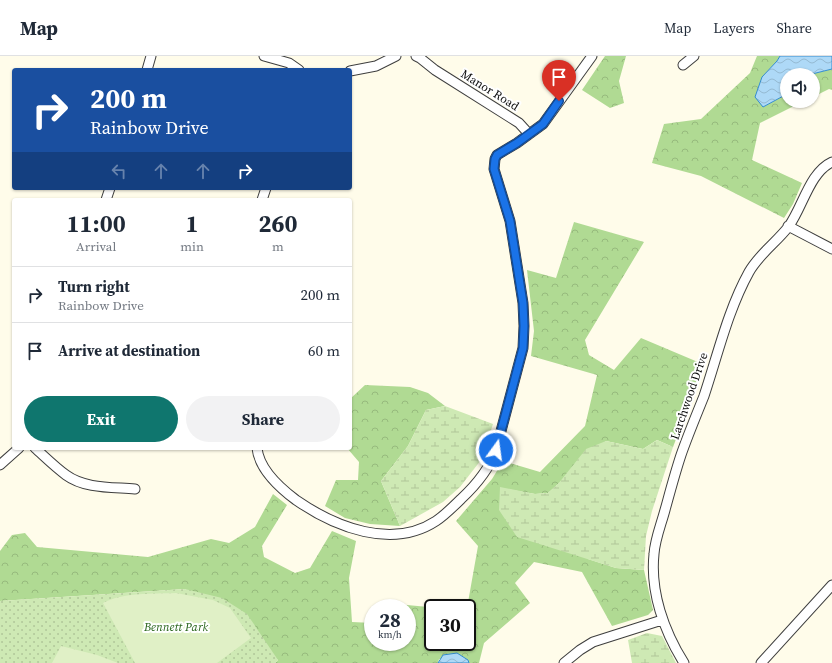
<!DOCTYPE html>
<style>
:root{--surface:#fff;--page:#f2f2f3;--text:#1f2937;--muted:#747a83;--line:#e0e1e3;--accent:#0f766e}
body{margin:0;font-family:"Source Serif 4",serif;background:var(--page);color:var(--text);height:100vh;display:flex;flex-direction:column;font-size:15px;white-space:nowrap}
*{box-sizing:border-box;margin:0}
p{font-size:13px;color:var(--muted)}
.icon{flex:none;width:22px;height:22px;fill:none;stroke:currentColor;stroke-width:2;stroke-linecap:round;stroke-linejoin:round}
.map{position:relative;flex:1;overflow:hidden}
.side{position:absolute;left:12px;top:142px;width:340px;height:252px;display:flex;flex-direction:column;background:var(--surface);border-radius:4px;box-shadow:0 1px 3px #0004}
.side>*{flex:none}
.guide{position:absolute;left:12px;top:12px;width:340px;height:122px;border-radius:4px;box-shadow:0 1px 3px #0004;background:#1a4fa0;color:#fff;overflow:hidden}
.controls{position:absolute;left:780px;top:12px;display:grid;gap:8px}
.controls a{display:grid;place-items:center;width:40px;height:40px;border-radius:50%;background:var(--surface);box-shadow:0 1px 3px #0004;font-size:20px}
.speed{position:absolute;left:364px;top:543px;display:flex;gap:8px;font-size:20px;font-weight:700;text-align:center}
.speed>*{display:grid;place-content:center;width:52px;height:52px;border-radius:50%;background:var(--surface);box-shadow:0 1px 3px #0004;line-height:1}
.speed small{font-size:10px;font-weight:400}
.speed .limit{border:2px solid #111;border-radius:6px;background:#fff;color:#111}
.pin{position:absolute;display:grid;place-items:center;width:34px;height:34px;color:#fff;margin:-41px -17px;border-radius:50% 50% 50% 0;rotate:-45deg;box-shadow:0 0 4px #0007}
.pin .icon{rotate:45deg}
.me{position:absolute;width:44px;margin:-22px;rotate:14deg;stroke-linejoin:round;filter:drop-shadow(0 0 3px #0008)}
.turn{display:flex;align-items:center;gap:14px;height:84px;padding:0 12px;font-size:18px}
.turn .icon{width:52px;height:52px;stroke-width:2.5}
.turn b{display:block;font-size:28px;line-height:34px}
.lanes{display:flex;align-items:center;height:38px;padding:0 12px;background:#0003;justify-content:center;gap:20px;direction:ltr}
.lanes .off{opacity:.35}
.eta{display:flex;justify-content:space-evenly;align-items:center;height:68px;text-align:center}
.eta b{font-size:24px;font-weight:700;line-height:28px}
.button{display:flex;gap:8px;margin-top:auto;padding:8px 12px}
.button a{flex:1;height:46px;border-radius:24px;background:var(--accent);color:#fff;font-size:16px;font-weight:700;line-height:46px;text-align:center}
.button a+a{background:var(--page);color:var(--text)}
ul{padding:0;list-style:none}
li{display:flex;align-items:center;gap:12px;height:56px;padding:0 12px;border-top:1px solid var(--line)}
li div{flex:1}
li b{display:block;font-size:15px}
li em{font-style:normal}
header{display:flex;align-items:center;gap:24px;box-sizing:border-box;height:56px;padding:0 20px;background:var(--surface);border-bottom:1px solid var(--line)}
header strong{font-size:19px}
nav{display:flex;gap:22px;margin-inline-start:auto;font-size:14px}
.map>svg:first-child{display:block}
.forest{fill:url(#forest-crowns)}
.wetland{fill:url(#wetland-marsh)}
.park{fill:url(#park-dots)}
.pitch{fill:#e0f0c6}
.water{fill:url(#water-waves);stroke:#338ccf}
.lines{fill:none;stroke-linecap:round;stroke-linejoin:round}
.minor-casing{stroke:#3e3e3e;stroke-width:11}
.minor{stroke:#fff;stroke-width:9}
.route-casing{stroke:#114b97;stroke-width:10}
.route{stroke:#1a73e8;stroke-width:7}
.labels{text-anchor:middle;stroke-width:4;stroke-linejoin:round;paint-order:stroke}
.street-label{font-size:12px;fill:#0b0b0b;stroke:#fff}
.park-label{font-size:12px;font-style:italic;fill:#28641b;stroke:#fff}
</style>
<header>
<strong>Map</strong>
<nav><a>Map</a><a>Layers</a><a>Share</a></nav>
</header>
<div class="map">
<svg width="832" height="607" viewBox="0 0 832 607">
<defs>
<pattern id="forest-crowns" width="20" height="18" patternUnits="userSpaceOnUse"><rect width="20" height="18" fill="#b0da93"/><path d="M2 6a3 3 0 1 1 6 0M12 15a3 3 0 1 1 6 0" fill="none" stroke="#96ba7d"/></pattern>
<pattern id="wetland-marsh" width="20" height="14" patternUnits="userSpaceOnUse"><rect width="20" height="14" fill="#cee9b4"/><path d="M1 5h8M5 5V1M11 12h8M15 12V8" fill="none" stroke="#b0c699"/></pattern>
<pattern id="park-dots" width="8" height="8" patternUnits="userSpaceOnUse"><rect width="8" height="8" fill="#cee9b4"/><path d="M2 2h.1M6 6h.1" fill="none" stroke="#b0c699" stroke-width="1.8" stroke-linecap="round"/></pattern>
<pattern id="water-waves" width="16" height="10" patternUnits="userSpaceOnUse"><rect width="16" height="10" fill="#aed9f7"/><path d="M0 5q4-4 8 0t8 0" fill="none" stroke="#94b9d2"/></pattern>
</defs>
<rect width="100%" height="100%" fill="#fffcea"/>
<path class="forest" d="M 605,0 L 626,0 L 619,25 L 624,47 L 610,52 L 582,34 Z
M 757,0 L 780,0 L 777,5 L 762,21 L 763,51 L 787,38 L 787,45 L 804,45 L 760,67 L 752,104 L 802,127 L 793,148 L 784,162 L 701,120 L 652,107 L 664,68 L 701,63 L 750,17 Z
M 832,13 L 832,34 L 829,33 L 813,41 L 813,19 L 808,19 Z
M 574,166 L 644,186 L 585,284 L 589,299 L 614,314 L 641,282 L 705,309 L 673,391 L 657,384 L 643,393 L 606,385 L 548,437 L 535,438 L 500,432 L 588,503 L 616,512 L 644,514 L 653,554 L 648,559 L 612,570 L 582,516 L 534,506 L 515,527 L 530,547 L 484,587 L 479,607 L 469,607 L 468,604 L 439,603 L 438,607 L 275,607 L 278,604 L 185,533 L 0,545 L 0,495 L 12,479 L 25,477 L 37,491 L 148,501 L 211,483 L 229,487 L 255,471 L 273,438 L 287,449 L 262,490 L 264,501 L 295,517 L 310,512 L 332,475 L 356,485 L 349,522 L 352,566 L 373,567 L 373,586 L 407,586 L 407,552 L 405,552 L 407,549 L 439,552 L 433,552 L 433,586 L 467,586 L 467,552 L 478,490 L 456,465 L 492,423 L 503,405 L 540,416 L 585,370 L 597,319 L 531,300 L 534,275 L 527,214 L 556,222 Z
M 365,329 L 410,331 L 428,337 L 445,350 L 426,354 L 408,390 L 381,425 L 400,470 L 370,468 L 345,462 L 325,450 L 336,424 L 358,424 L 359,406 L 347,392 L 350,392 L 350,343 Z"/>
<path class="wetland" d="M 445,350 L 493,368 L 481,404 L 460,431 L 443,446 L 400,470 L 381,425 L 408,390 L 426,354 Z
M 657,384 L 673,391 L 652,455 L 646,480 L 644,514 L 616,512 L 517,481 L 499,454 L 500,431 L 535,438 L 548,437 L 558,428 L 586,393 L 606,385 L 643,393 Z
M 647,577 L 662,580 L 676,607 L 632,607 L 628,584 Z"/>
<path class="park" d="M 185,533 L 222,542 L 247,558 L 278,604 L 275,607 L 0,607 L 0,545 Z"/>
<path class="pitch" d="M 176,537 L 213,544 L 230,552 L 251,582 L 217,607 L 135,607 L 103,547 C 124,536 152,538 176,537 Z
M 61,590 L 97,599 L 118,607 L 52,607 Z"/>
<path class="water" d="M 780,0 L 832,0 L 832,13 L 808,19 L 787,19 L 787,38 L 763,51 L 755,41 L 762,21 L 777,5 Z
M 457,597 L 468,604 L 469,607 L 438,607 L 443,599 Z"/>
<g class="lines">
<g class="minor-casing">
<path id="minor" d="M 264,0 L 289,7 L 299,14
M 416,0 L 420,2 L 435,14 L 519,67 L 529,78
M 683,9 L 694,0
M 147,14 L 151,0
M 350,15 L 376,10 L 396,0
M 106,144 L 110,132
M 262,144 L 266,132
M 788,170 L 832,193
M 35,392 C 45,401 55,411 66,419 C 85,433 113,431 135,433
M 257,392 C 259,413 280,432 296,444 C 335,471 392,494 436,465 C 445,459 453,451 461,443 C 476,429 489,414 496,394 L 523,292 L 524,270 L 523,247 L 510,165 L 494,113 L 495,103 L 497,99 L 517,87 L 543,68 L 592,0
M 0,409 L 19,392
M 564,607 L 580,594 L 593,586 L 662,564
M 684,607 C 664,575 650,536 654,498 C 655,483 661,469 665,454 C 670,436 675,417 681,399 C 688,379 696,360 704,340 C 718,298 728,254 749,216 C 759,198 777,186 789,170 C 803,150 810,116 832,106
M 761,607 L 832,529"/>
</g>
<use href="#minor" class="minor"/>
</g>
<g class="lines">
<g class="route-casing">
<path id="route" d="M 496,394 L 523,292 L 524,270 L 523,247 L 510,165 L 494,113 L 495,103 L 497,99 L 517,87 L 543,68 L 559,45"/>
</g>
<use href="#route" class="route"/>
</g>
<g class="labels">
<g class="street-label">
<text transform="translate(490 34) rotate(32)" y="4">Manor Road</text>
<text transform="translate(689 340) rotate(-71)" y="4">Larchwood Drive</text>
</g>
<g class="park-label">
<text x="176" y="575">Bennett Park</text>
</g>
</g>
</svg>
<div class="controls">
<a><svg class="icon" aria-label="sound" viewBox="0 0 24 24"><path d="M4 9h4l5-4v14l-5-4H4zM17 9q2 3 0 6"/></svg></a>
</div>
<div class="speed"><div>28<small>km/h</small></div><div class="limit">30</div></div>
<div class="pin" style="left:559px;top:45px;background:#d93025"><svg class="icon" aria-label="arrive" viewBox="0 0 24 24"><path d="M6 21V4h12l-3 4 3 4H6"/></svg></div>
<svg class="me" style="left:496px;top:394px" viewBox="-20 -20 40 40"><circle r="17" fill="#1a73e8" stroke="#fff" stroke-width="3"/><path d="M0-11L8 9 0 5-8 9z" fill="#fff"/></svg>
<div class="guide">
<div class="turn"><svg class="icon" aria-label="right" viewBox="0 0 24 24"><path d="M7 20v-9h11M14 6l5 5-5 5"/></svg><div><b>200 m</b>Rainbow Drive</div></div>
<div class="lanes"><svg class="icon off" aria-label="left" viewBox="0 0 24 24"><path d="M17 20v-9H6M10 6l-5 5 5 5"/></svg><svg class="icon off" aria-label="ahead" viewBox="0 0 24 24"><path d="M12 20V5M6 11l6-6 6 6"/></svg><svg class="icon off" aria-label="ahead" viewBox="0 0 24 24"><path d="M12 20V5M6 11l6-6 6 6"/></svg><svg class="icon" aria-label="right" viewBox="0 0 24 24"><path d="M7 20v-9h11M14 6l5 5-5 5"/></svg></div>
</div>
<section class="side">
<div class="eta">
<div><b>11:00</b><p>Arrival</p></div>
<div><b>1</b><p>min</p></div>
<div><b>260</b><p>m</p></div>
</div>
<ul>
<li><svg class="icon" aria-label="right" viewBox="0 0 24 24"><path d="M7 20v-9h11M14 6l5 5-5 5"/></svg><div><b>Turn right</b><p>Rainbow Drive</p></div><em>200 m</em></li>
<li><svg class="icon" aria-label="arrive" viewBox="0 0 24 24"><path d="M6 21V4h12l-3 4 3 4H6"/></svg><div><b>Arrive at destination</b></div><em>60 m</em></li>
</ul>
<div class="button"><a>Exit</a><a>Share</a></div>
</section>
</div>
